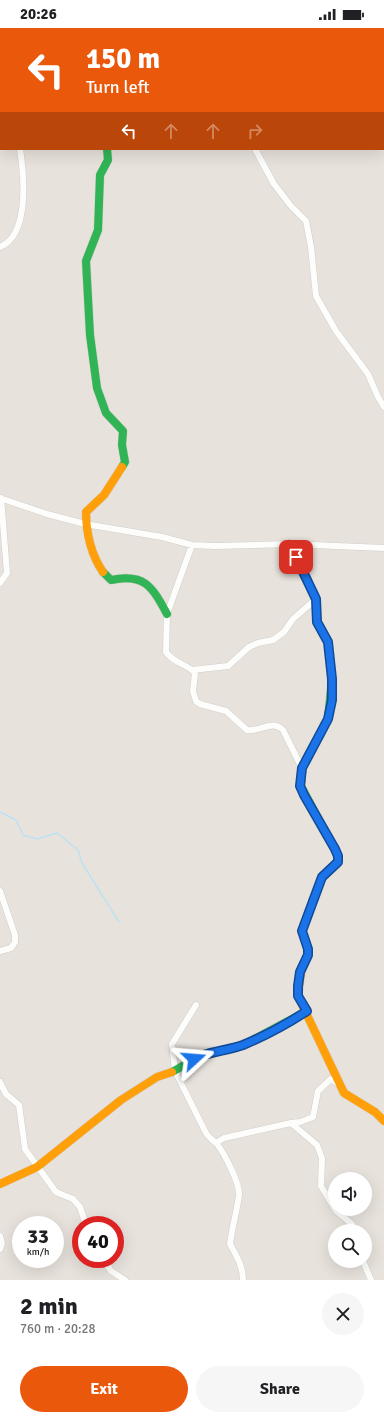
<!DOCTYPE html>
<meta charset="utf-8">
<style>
:root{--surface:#fff;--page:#f6f6f6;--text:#202124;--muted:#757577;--accent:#ea580c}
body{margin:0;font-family:Signika,sans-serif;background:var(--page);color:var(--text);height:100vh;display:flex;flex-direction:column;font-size:15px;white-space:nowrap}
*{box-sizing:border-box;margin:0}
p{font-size:13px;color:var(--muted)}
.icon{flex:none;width:22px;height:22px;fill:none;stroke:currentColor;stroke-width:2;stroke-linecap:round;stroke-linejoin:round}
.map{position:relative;height:1252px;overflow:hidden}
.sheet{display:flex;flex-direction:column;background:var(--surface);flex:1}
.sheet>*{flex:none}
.top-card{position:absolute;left:0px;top:0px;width:384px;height:122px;box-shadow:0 4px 16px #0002;background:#ea580c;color:#fff;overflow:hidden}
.tools{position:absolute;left:328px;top:1144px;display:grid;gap:8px}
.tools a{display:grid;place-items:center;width:44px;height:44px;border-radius:50%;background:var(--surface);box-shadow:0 4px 16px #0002;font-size:20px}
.speed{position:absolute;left:12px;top:1188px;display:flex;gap:8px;font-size:20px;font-weight:700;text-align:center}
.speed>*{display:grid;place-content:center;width:52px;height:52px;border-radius:50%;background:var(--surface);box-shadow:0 4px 16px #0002;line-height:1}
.speed small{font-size:10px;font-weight:400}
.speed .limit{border:6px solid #d22;background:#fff;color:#111}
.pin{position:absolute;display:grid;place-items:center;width:34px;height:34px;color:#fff;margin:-17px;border-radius:8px;box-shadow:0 2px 6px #0006}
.me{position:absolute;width:44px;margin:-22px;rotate:71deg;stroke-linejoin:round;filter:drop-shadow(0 0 3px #0008)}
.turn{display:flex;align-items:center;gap:14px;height:84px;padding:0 20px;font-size:18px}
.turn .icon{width:52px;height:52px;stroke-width:2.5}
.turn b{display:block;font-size:28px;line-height:34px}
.lanes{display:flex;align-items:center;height:38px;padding:0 20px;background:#0003;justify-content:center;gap:20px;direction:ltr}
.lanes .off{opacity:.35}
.round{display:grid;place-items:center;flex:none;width:42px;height:42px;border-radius:21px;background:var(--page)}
.headline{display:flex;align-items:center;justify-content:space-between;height:68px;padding:0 20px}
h1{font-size:24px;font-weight:800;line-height:30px}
.cta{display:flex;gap:8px;margin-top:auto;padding:8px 20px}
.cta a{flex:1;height:46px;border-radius:24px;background:var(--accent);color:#fff;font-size:16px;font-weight:800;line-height:46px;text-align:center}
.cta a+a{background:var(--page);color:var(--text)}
.status{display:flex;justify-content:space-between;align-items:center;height:28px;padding:0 20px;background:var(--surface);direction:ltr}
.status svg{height:11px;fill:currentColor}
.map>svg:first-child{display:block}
.residential{fill:#e7e2db;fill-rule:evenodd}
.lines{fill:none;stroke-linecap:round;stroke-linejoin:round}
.stream{stroke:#bde1f2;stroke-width:1.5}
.street-casing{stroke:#d1cfcb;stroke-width:7}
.fast-casing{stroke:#d3cec5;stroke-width:9}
.slow-casing{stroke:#d3cec5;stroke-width:9}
.jam-casing{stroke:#d3cec5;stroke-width:9}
.street{stroke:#fdfdfc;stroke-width:6}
.fast{stroke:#30b455;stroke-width:8}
.slow{stroke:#ff9f0a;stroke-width:8}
.jam{stroke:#e5322d;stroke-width:8}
.route-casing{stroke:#114b97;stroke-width:10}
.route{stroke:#1a73e8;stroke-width:7}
</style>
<div class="status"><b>20:26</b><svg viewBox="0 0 49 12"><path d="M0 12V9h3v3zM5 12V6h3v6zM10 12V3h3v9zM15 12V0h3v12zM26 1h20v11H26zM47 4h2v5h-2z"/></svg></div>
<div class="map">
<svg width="384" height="1252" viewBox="0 0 384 1252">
<rect width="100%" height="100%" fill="#f3f1ee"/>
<path class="residential" d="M 0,0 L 384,0 L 384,1252 L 0,1252 ZM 1,1 L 383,1 L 383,121 L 1,121 ZM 335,1151 L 365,1151 L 365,1181 L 335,1181 ZM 21,1197 L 55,1197 L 55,1231 L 21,1231 ZM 81,1197 L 115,1197 L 115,1231 L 81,1231 ZM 335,1203 L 365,1203 L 365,1233 L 335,1233 Z"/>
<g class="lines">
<path class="stream" d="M 0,784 L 16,792 L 23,807 L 37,811 L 57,805 L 78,822 L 82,835 L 119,894"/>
<g class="street-casing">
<path id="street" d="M 195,0 L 196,1
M 19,1 L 23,0
M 113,1 L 113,0
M 0,6 L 1,6
M 0,91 L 1,94
M 255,121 L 274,156 L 291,178 L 306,193 L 311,219 L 316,268 L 336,303 L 368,346 L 378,369 L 384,379
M 0,219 C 30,207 24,147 20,121
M 0,470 L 47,486 L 85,496 L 162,509 L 192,517 L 215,518 L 289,516 L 384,520
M 192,517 L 167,586 L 166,624 C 174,636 188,636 195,645 L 193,663 L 196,673 L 200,676 L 226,683 L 247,702 C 261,704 272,691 283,702 L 302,740
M 0,555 L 7,545 L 1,470
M 192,642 L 228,638 L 249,619 L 258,615 L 273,612 L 284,604 L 293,591 L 316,571
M 0,863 L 15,907 L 15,914 L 11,920 L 0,923
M 196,977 L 172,1016 L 175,1043 L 206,1105 C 209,1110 213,1112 217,1116 C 224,1125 240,1155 239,1167 C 237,1183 232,1199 230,1216 C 236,1227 243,1238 243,1252
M 0,1054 L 6,1066 L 19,1077 L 25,1121 L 56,1164 L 73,1171 L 80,1179 L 86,1197
M 291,1095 L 300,1094 L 313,1089 L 318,1063 L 331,1051 L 340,1057
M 216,1115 L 224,1110 L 291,1095 L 317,1117 L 322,1130 L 321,1158 L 336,1183 L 352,1196 L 354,1203
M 0,1208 L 2,1215 L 0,1221
M 103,1231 L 111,1243 L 125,1252
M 363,1233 L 371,1252"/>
</g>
<g class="fast-casing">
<path id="fast" d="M 107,121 L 108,132 L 100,147 L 98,202 L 86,233 L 90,307 L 97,360 L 106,385 L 123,403 L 122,417 L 125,434 L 122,439
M 103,544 L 111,552 C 144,545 152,558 167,586
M 313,872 L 322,849 L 338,834 L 338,828 L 301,758 L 302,740 L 328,691 L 332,651 L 328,614 L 325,609
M 172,1044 L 202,1027 L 243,1017 L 307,983"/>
</g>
<g class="slow-casing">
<path id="slow" d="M 103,544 C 91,527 86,504 86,484 L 104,467 L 122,439
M 313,872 L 302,903 L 308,921 L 308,927 L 301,944 L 298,968 L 344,1065 L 375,1084 L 384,1093
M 0,1156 L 37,1139 L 121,1072 L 157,1049 L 172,1044"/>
</g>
<g class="jam-casing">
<path id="jam" d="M 289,516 L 316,571 L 317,594 L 325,609"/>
</g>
<use href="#street" class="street"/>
<use href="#fast" class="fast"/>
<use href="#slow" class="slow"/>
<use href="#jam" class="jam"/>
</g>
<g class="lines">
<g class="route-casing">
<path id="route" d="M 194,1031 C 209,1023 227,1023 243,1017 C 265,1008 287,996 307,983 L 298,968 L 298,958 L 300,944 L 308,927 L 308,921 L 302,903 L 322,849 L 338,834 L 338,828 L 335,821 L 304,767 L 300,758 L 302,740 L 328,691 L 332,672 L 332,651 L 328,614 L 317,594 L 316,571 L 296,529"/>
</g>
<use href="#route" class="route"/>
</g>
</svg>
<div class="tools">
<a><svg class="icon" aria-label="sound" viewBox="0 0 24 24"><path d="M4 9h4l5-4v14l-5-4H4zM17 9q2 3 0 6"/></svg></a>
<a><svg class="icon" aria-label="search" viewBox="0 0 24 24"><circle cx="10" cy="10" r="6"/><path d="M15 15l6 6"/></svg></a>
</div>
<div class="speed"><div>33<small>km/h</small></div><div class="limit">40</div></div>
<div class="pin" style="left:296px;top:529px;background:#d93025"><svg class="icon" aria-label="arrive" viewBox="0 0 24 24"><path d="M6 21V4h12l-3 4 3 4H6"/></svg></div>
<svg class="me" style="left:194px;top:1031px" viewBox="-20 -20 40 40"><path d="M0-17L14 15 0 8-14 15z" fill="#1a73e8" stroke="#fff" stroke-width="4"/></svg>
<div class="top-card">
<div class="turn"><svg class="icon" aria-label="left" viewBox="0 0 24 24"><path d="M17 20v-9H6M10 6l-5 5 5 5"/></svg><div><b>150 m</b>Turn left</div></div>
<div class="lanes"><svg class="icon" aria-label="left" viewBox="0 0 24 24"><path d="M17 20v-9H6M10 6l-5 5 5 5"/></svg><svg class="icon off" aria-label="ahead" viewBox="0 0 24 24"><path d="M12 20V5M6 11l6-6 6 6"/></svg><svg class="icon off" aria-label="ahead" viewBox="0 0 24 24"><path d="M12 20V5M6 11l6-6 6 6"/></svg><svg class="icon off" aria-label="right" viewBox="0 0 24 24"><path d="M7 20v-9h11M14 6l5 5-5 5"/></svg></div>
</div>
</div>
<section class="sheet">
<div class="headline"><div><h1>2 min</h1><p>760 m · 20:28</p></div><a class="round"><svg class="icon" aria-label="close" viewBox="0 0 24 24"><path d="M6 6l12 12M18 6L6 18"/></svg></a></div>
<div class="cta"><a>Exit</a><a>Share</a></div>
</section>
